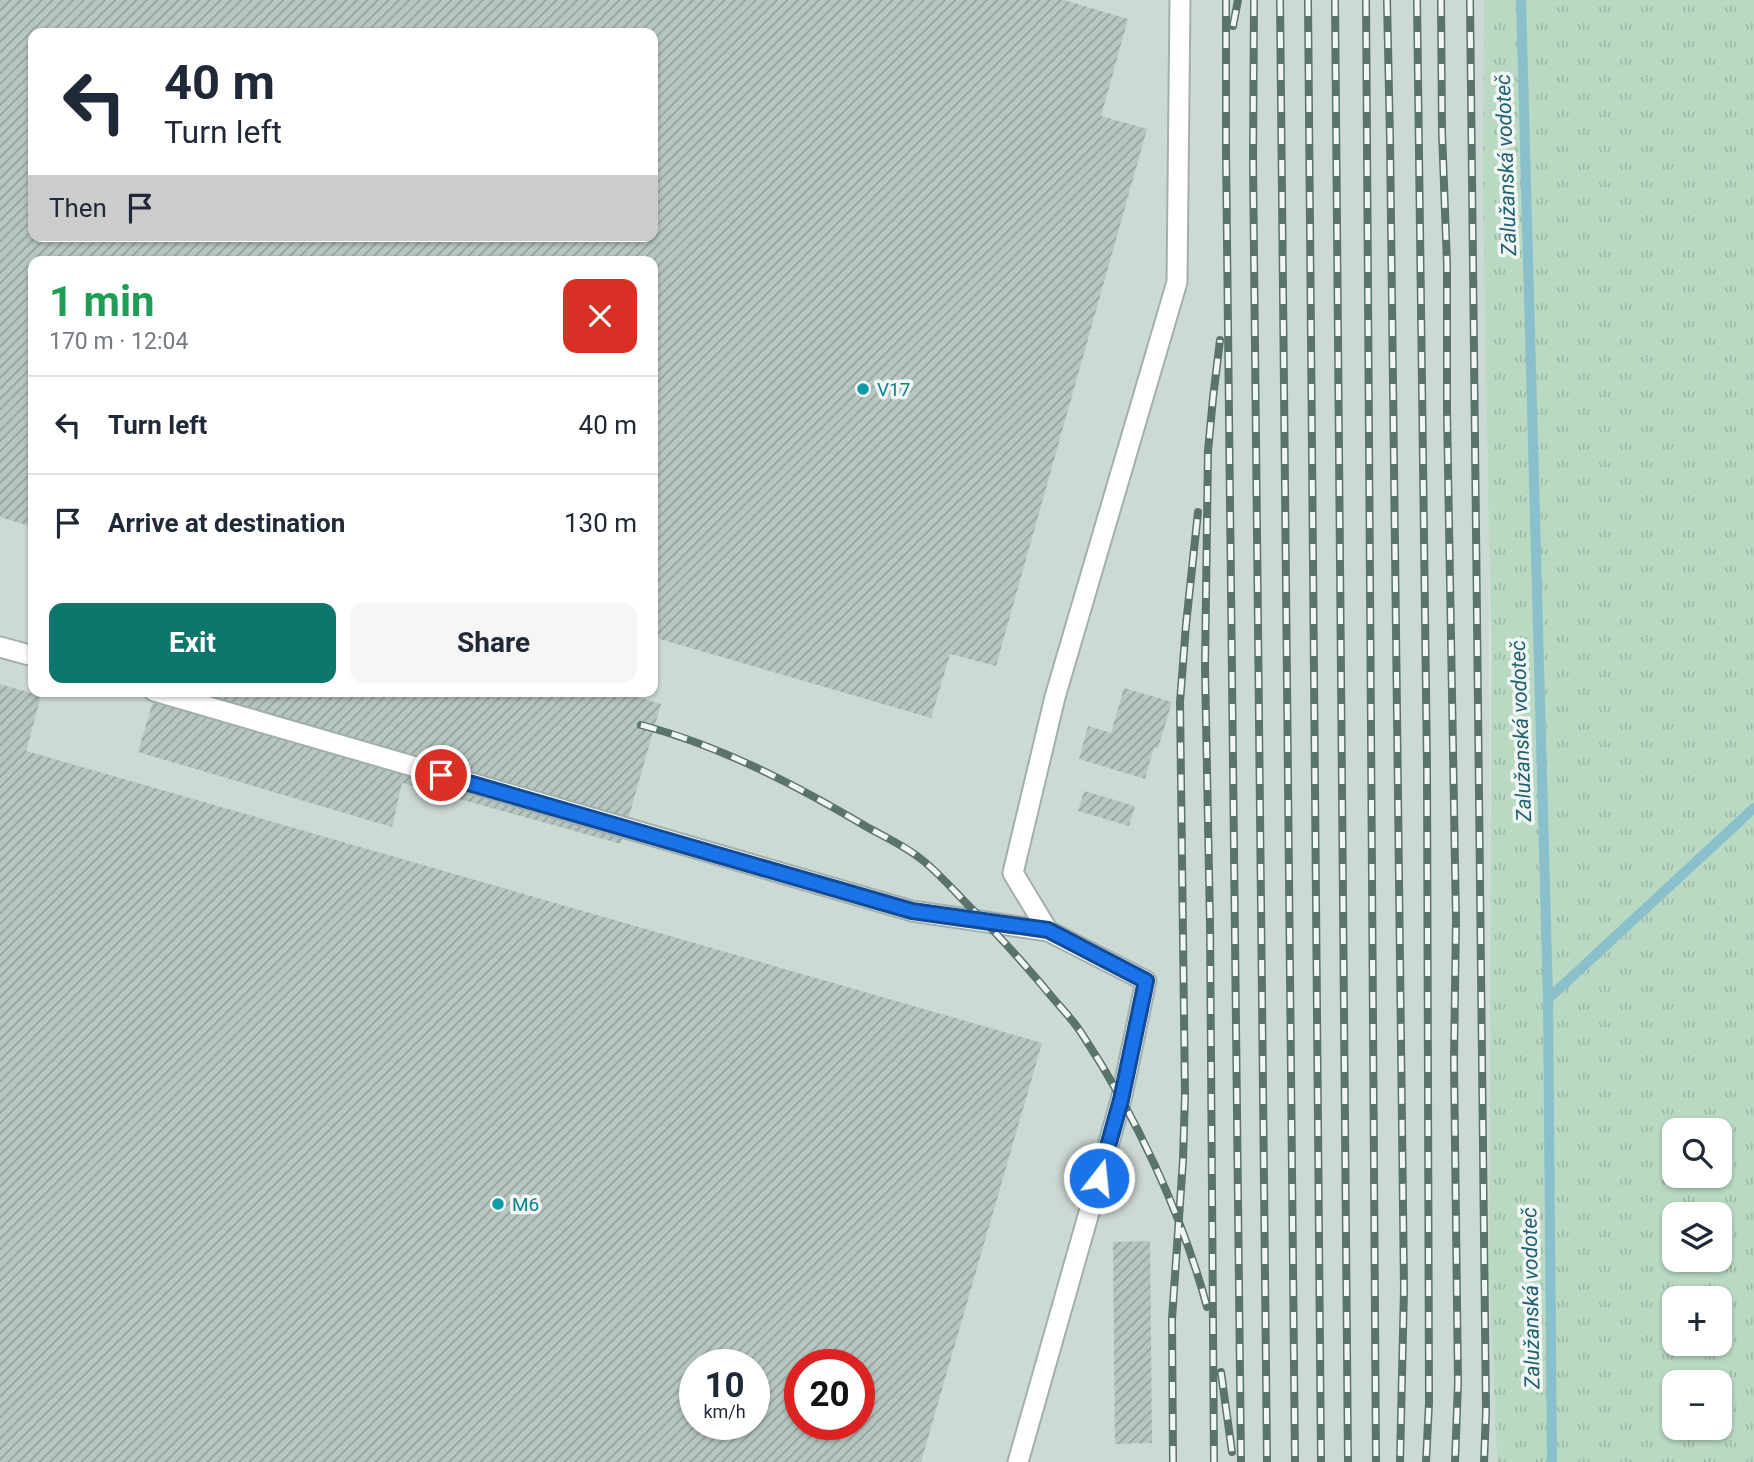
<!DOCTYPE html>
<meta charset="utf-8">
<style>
:root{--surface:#fff;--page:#f6f6f7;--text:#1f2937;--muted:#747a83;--line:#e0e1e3;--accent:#0f766e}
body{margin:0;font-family:Roboto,sans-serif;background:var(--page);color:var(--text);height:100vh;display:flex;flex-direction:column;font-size:26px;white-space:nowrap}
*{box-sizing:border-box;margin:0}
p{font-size:23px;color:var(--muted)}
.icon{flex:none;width:38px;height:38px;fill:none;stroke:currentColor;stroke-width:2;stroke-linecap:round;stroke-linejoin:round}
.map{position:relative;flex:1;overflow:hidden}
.drawer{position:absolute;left:28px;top:256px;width:630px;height:441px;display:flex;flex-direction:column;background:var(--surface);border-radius:14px;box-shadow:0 2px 5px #0004}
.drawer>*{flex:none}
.guide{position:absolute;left:28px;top:28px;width:630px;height:214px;border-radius:14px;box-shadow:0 2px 5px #0004;background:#fff;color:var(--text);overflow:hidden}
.fabs{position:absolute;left:1662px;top:1118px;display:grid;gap:14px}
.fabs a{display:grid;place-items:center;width:70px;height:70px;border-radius:14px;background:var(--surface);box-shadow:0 2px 5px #0004;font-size:35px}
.speed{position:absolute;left:679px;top:1349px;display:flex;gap:14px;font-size:35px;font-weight:700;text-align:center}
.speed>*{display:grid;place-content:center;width:91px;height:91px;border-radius:50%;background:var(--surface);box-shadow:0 2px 5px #0004;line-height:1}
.speed small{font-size:18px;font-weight:400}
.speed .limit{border:10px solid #d22;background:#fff;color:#111}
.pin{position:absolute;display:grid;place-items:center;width:60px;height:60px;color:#fff;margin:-30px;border:4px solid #fff;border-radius:50%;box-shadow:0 2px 7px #0007}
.me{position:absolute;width:77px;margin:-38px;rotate:16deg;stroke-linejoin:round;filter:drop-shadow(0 0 5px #0008)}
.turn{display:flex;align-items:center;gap:24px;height:147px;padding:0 21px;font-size:32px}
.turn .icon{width:91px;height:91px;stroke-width:2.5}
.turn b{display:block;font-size:49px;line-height:60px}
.then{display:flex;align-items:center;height:66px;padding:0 21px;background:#0003;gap:14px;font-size:26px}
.round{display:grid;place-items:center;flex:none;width:74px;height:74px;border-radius:14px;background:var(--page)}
.headline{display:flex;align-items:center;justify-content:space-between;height:119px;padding:0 21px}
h1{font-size:42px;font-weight:700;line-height:52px;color:#1e9e55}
.primary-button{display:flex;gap:14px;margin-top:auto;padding:14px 21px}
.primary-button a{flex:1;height:80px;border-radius:14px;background:var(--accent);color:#fff;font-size:28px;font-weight:700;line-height:80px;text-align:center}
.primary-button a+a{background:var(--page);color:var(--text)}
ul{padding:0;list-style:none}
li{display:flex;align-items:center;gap:21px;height:98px;padding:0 21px;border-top:2px solid var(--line)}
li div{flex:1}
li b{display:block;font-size:26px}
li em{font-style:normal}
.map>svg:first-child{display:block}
.built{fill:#cdd9d4;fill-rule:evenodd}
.grass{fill:url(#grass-tufts);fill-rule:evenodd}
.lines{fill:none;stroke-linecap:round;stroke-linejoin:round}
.stream{stroke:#8ac0cb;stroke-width:10}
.building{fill:url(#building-hatch);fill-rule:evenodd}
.lane-casing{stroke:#a2b0ac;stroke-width:23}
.lane{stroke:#fff;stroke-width:19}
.rail-casing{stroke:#5b736d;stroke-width:8}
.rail{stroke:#eff6f3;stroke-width:5;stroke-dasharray:16;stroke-linecap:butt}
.route-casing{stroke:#114b97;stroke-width:18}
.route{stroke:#1a73e8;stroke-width:12}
.culture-dot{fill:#0f9aa8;stroke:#eff6f3;stroke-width:2.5}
.labels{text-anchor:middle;stroke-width:7;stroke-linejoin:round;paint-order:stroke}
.culture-label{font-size:19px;fill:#0d838f;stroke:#eff6f3;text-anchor:start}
.water-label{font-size:21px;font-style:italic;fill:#20606f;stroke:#eff6f3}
</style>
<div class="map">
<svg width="1754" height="1462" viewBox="0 0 1754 1462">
<defs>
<pattern id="grass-tufts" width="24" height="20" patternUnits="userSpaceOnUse" patternTransform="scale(1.75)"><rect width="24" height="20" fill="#b9d9c2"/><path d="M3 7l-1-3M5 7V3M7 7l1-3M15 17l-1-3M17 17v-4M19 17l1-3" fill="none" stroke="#9fbba7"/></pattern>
<pattern id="building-hatch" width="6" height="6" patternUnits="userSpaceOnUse" patternTransform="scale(1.75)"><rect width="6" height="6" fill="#b7c6c1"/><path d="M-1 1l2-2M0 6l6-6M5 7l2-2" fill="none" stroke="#94a29d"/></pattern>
</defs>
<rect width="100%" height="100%" fill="#dfe9e5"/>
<path class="built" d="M 0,0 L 1487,0 L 1490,754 L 1489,1279 L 1497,1462 L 0,1462 ZM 33,33 L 653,33 L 653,236 L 33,236 ZM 33,261 L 653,261 L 653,691 L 33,691 ZM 695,1365 L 754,1365 L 754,1424 L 695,1424 ZM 800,1365 L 859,1365 L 859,1424 L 800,1424 Z"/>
<path class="grass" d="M 1484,0 L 1754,0 L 1754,1462 L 1497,1462 L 1489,1279 L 1491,648 L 1483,195 ZM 1675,1130 L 1720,1130 L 1720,1176 L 1675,1176 ZM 1675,1214 L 1720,1214 L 1720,1260 L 1675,1260 ZM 1675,1298 L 1720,1298 L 1720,1344 L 1675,1344 ZM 1720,1382 L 1720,1428 L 1675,1428 L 1675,1382 Z"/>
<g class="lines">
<path class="stream" d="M 1521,0 L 1548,999 L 1552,1462
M 1548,999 L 1754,808"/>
</g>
<path class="building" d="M 0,0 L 1064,0 L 1128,19 L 1101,116 L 1147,129 L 996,666 L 950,654 L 931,718 L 653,637 L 653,261 L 33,261 L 33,527 L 0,517 ZM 33,33 L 653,33 L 653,236 L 33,236 Z
M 0,684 L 41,696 L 26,751 L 1042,1043 L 921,1462 L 0,1462 ZM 695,1365 L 754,1365 L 754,1424 L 695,1424 ZM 800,1365 L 859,1365 L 859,1424 L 800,1424 Z
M 1124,688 L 1172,702 L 1158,748 L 1154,747 L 1145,779 L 1079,759 L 1088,726 L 1111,733 Z
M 156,691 L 616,691 L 661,704 L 621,844 L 402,783 L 392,827 L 138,752 Z
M 1084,791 L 1135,806 L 1129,826 L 1078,811 Z
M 1150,1241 L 1152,1443 L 1115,1444 L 1113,1242 Z"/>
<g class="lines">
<g class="lane-casing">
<path id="lane" d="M 0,647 L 33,656
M 154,691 L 912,911 L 1048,931
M 1018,1462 L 1121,1100 L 1146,981 L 1048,931 L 1013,873 L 1055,697 L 1177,282 L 1180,0"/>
</g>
<use href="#lane" class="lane"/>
<g class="rail-casing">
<path id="rail" d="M 1226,0 L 1226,152 L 1241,1462
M 1254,0 L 1253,161 L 1267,1462
M 1280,0 L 1295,1462
M 1308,0 L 1321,1462
M 1335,0 L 1348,1462
M 1366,0 L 1376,1462
M 1387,0 L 1390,138 L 1404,1289 L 1400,1462
M 1417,0 L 1427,768 L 1429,1403 L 1426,1462
M 1441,0 L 1442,132 L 1447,264 L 1447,411 L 1456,920 L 1454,1061 L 1458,1383 L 1455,1462
M 1470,0 L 1486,1412 L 1484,1462
M 1233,26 L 1238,0
M 641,725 C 721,746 796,785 867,827 C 885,837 905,846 921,859 C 939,873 954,891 970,907 C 999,935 1026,966 1052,997 C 1062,1009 1074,1021 1082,1034 C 1135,1114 1182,1214 1207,1307
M 1221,1372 L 1232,1452
M 1173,1462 L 1172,1319 L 1183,1160 L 1185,1095 L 1180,702 L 1186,625 L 1198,512
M 1214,1462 L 1210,924 L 1205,668 L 1208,451 L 1213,398 L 1220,340"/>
</g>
<use href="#rail" class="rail"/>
</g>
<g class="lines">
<g class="route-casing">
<path id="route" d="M 441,775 L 912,911 L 1048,930 L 1146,981 L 1121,1100 L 1099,1178"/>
</g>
<use href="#route" class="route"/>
</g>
<g class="culture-dot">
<circle cx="863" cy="389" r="7"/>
<circle cx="498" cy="1204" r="7"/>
</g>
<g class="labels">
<g class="culture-label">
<text x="877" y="396">V17</text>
<text x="512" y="1211">M6</text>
</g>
<g class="water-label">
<text transform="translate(1506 165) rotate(-92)" y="7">Zalužanská vodoteč</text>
<text transform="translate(1521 731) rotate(-92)" y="7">Zalužanská vodoteč</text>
<text transform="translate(1531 1298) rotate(-91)" y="7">Zalužanská vodoteč</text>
</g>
</g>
</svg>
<div class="fabs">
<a><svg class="icon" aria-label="search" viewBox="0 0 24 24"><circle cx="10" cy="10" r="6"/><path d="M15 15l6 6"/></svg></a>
<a><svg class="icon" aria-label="layers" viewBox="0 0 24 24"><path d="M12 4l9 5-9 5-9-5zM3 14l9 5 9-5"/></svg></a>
<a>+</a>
<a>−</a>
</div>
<div class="speed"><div>10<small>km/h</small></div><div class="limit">20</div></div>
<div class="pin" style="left:441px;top:775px;background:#d93025"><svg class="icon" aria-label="arrive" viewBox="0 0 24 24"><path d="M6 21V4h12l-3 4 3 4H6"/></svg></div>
<svg class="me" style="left:1099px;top:1178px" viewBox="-20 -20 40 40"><circle r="17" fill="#1a73e8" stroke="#fff" stroke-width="3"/><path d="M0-11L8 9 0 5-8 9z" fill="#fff"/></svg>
<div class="guide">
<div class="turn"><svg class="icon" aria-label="left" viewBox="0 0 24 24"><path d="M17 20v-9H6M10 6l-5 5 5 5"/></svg><div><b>40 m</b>Turn left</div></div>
<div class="then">Then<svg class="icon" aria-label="arrive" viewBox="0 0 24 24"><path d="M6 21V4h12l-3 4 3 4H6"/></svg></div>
</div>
<section class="drawer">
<div class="headline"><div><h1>1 min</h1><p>170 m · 12:04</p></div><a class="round" style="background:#d93025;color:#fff"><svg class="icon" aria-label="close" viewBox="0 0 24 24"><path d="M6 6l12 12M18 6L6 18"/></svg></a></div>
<ul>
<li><svg class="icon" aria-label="left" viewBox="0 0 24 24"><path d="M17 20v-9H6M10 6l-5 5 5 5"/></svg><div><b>Turn left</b></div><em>40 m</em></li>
<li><svg class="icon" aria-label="arrive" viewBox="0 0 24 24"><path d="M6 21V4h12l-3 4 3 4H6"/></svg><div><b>Arrive at destination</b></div><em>130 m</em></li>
</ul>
<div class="primary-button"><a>Exit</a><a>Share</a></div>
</section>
</div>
